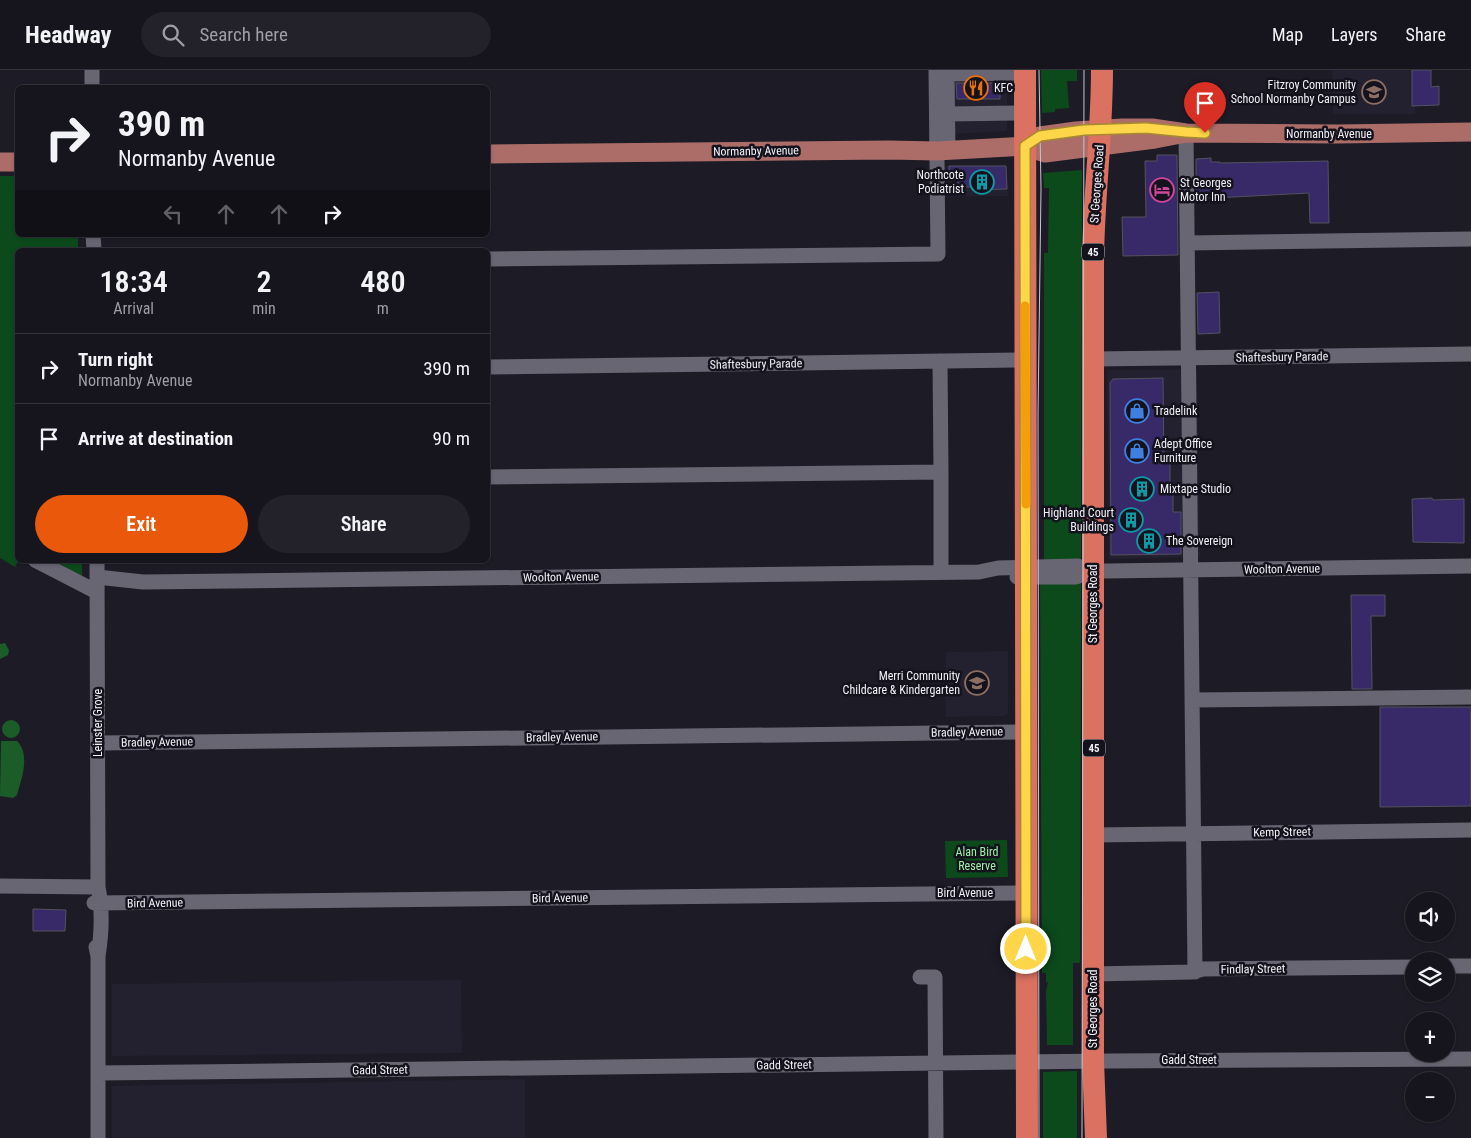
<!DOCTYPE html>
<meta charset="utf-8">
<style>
:root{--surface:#16141c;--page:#232129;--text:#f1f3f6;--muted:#9e9ea3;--line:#35333b;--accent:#ea580c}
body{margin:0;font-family:"Roboto Condensed",sans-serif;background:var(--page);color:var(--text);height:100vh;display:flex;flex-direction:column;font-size:19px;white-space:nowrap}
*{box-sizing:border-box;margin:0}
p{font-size:16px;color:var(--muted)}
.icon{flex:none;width:28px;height:28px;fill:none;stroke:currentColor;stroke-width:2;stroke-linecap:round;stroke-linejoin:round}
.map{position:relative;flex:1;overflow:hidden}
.side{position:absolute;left:15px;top:178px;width:475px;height:315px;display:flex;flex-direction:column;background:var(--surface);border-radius:8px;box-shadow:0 1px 4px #0004,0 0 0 1px var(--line)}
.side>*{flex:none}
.banner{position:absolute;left:15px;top:15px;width:475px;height:152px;border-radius:8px;box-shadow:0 1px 4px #0004,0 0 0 1px var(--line);background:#16141c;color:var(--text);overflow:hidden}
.buttons{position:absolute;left:1405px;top:822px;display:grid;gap:10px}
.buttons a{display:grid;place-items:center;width:50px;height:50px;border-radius:50%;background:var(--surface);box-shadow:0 1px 4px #0004,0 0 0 1px var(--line);font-size:25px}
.pin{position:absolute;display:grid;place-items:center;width:42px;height:42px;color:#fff;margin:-51px -21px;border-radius:50% 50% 50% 0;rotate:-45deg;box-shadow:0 0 5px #0007}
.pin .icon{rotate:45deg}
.me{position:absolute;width:55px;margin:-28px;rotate:0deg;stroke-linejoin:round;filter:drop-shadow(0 0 4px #0008)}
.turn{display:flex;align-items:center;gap:18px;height:105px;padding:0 20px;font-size:22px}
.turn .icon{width:65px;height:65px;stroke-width:2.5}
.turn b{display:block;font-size:35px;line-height:42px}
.lanes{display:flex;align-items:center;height:48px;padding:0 20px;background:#0003;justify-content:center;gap:25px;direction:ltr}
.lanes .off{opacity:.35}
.eta{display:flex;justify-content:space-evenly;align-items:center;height:85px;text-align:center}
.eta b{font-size:30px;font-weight:600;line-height:35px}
.cta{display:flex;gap:10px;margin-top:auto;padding:10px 20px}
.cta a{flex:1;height:58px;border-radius:30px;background:var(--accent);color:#fff;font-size:20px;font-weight:600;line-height:58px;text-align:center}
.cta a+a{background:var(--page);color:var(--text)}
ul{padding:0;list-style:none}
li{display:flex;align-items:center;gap:15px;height:70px;padding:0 20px;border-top:1px solid var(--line)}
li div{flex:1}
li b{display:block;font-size:19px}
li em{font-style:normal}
header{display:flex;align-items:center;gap:30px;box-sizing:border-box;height:70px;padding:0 25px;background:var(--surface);border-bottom:1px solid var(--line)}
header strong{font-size:24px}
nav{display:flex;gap:28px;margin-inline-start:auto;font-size:18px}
.search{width:350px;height:45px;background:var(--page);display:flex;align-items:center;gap:12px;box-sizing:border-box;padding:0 18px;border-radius:28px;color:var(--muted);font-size:19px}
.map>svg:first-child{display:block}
.built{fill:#232030}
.green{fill:#0c4a1c}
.forest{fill:#1b5c29}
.building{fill:#382a68;stroke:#53525e}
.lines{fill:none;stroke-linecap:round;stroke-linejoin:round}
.minor{stroke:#686673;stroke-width:15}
.major{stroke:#ac6d68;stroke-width:19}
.highway{stroke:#da7161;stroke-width:22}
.tram{stroke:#c7c6cd;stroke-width:1}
.route-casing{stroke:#a68a30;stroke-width:12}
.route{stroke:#ffd54a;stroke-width:9}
.slow{stroke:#f59e0b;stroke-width:9}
.labels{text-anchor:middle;stroke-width:5;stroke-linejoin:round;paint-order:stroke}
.shield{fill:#14121c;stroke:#aeadb5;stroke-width:1}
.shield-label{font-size:11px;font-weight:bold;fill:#f0eff6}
.poi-label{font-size:12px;fill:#f0eff6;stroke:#14121c;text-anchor:start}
.street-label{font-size:12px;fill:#f0eff6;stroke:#14121c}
.park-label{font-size:12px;fill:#9bf2a6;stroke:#14121c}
</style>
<header>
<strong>Headway</strong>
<div class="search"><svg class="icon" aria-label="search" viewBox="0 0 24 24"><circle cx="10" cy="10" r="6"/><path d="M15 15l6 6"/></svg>Search here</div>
<nav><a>Map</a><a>Layers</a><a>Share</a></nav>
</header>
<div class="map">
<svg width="1471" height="1068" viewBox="0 0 1471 1068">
<rect width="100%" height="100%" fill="#1d1b25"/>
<path class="built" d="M 939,0 L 1007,0 L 1007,61 L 940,65 Z
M 1332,0 L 1415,0 L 1415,44 L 1333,44 Z
M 933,96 L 1006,96 L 1008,126 L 935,127 Z
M 1197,299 L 1200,487 L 1109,489 L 1107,300 Z
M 1008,581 L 1008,643 L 1005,646 L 946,647 L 946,582 Z
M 461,910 L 462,983 L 112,986 L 112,914 Z
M 525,1009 L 525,1068 L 112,1068 L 112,1016 Z"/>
<path class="green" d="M 1041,0 L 1077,0 L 1077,11 L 1067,11 L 1069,38 L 1055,39 L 1055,42 L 1042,43 Z
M 1082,100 L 1081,492 L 1044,492 L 1044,183 L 1048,183 L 1049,118 L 1044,118 L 1043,103 Z
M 0,106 L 17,106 L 18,165 L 78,165 L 78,180 L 18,180 L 18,490 L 19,490 L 15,497 L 0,488 Z
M 52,490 L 82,490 L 82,506 Z
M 1081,511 L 1080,893 L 1073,893 L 1073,975 L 1047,975 L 1046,921 L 1048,912 L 1046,912 L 1046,903 L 1042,903 L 1040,512 Z
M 1007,770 L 1008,807 L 946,808 L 945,771 Z
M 1077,1001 L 1077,1068 L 1043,1068 L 1043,1002 Z"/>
<path class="forest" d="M 5,573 L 9,580 L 8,585 L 0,589 L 0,574 Z
M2 659a9 9 0 1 1 18 0a9 9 0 1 1-18 0Z
M 1,671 L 17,671 C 31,685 21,710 17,725 L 13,728 L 0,726 Z"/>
<path class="building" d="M 1412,0 L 1431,0 L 1431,17 L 1439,16 L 1439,35 L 1412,36 Z
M 956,13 L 1000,13 L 1000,29 L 957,29 Z
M 1157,85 L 1177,85 L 1178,185 L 1123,186 L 1122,147 L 1146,147 L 1145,91 L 1157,91 Z
M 1211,88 L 1211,92 L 1220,92 L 1220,93 L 1328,91 L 1329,153 L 1310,153 L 1309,123 L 1196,129 L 1196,89 Z
M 949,96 L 1006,96 L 1007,119 L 972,120 L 972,117 L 958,117 L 958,107 L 949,107 Z
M 1219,222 L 1220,263 L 1198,264 L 1197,223 Z
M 1163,308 L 1164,393 L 1170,393 L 1170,415 L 1173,415 L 1173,442 L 1181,442 L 1181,484 L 1111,485 L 1110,313 L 1113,309 Z
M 1432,428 L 1433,430 L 1464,429 L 1464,473 L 1413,472 L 1412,429 Z
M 1351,525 L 1385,525 L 1385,546 L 1371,546 L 1372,619 L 1352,619 Z
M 1380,637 L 1471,637 L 1471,736 L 1380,737 Z
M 33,839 L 66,840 L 65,861 L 33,861 Z"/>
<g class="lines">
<path class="minor" d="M 92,0 L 92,18
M 947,44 L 1025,43
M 1186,63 L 1195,902
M 948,80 L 947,4 L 1025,3
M 93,165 L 94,180
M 1187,173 L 1471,169
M 488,189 L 938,184 L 936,0
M 1093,289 L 1471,284
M 940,291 L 941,402
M 488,297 L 1025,290
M 488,407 L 941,402 L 941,502
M 35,490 L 97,522
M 97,490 L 98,817 C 103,841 102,862 98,886
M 97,507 L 143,512 L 979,502 L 998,498 L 1078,496 L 1093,501
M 1017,507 L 1076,507 L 1093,501 L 1107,501 L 1471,496
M 1192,630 L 1471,627
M 98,673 L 1026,662
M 1094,765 L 1471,760
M 0,816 L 98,817
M 94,833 L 1026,823
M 96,877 L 98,886 L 98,1068
M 1446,896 L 1471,896
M 1093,904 L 1192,902 L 1203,899 L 1414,897
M 920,907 L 935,907 L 936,1068
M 98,1003 L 1110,991 L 1471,989"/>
<path class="major" d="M 1025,76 L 1040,66 L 1076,61 L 1122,58 L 1152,58 L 1186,63 L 1338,64 L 1471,62
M 488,84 L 889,80 L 937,81 L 1025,76 L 1045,83 L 1155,69 L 1186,63
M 0,92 L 18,92"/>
<path class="highway" d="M 1025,0 L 1027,1068
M 1096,1068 L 1093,991 L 1093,187 C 1094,125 1102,63 1102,0"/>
<path class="tram" d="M 1039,1068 L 1038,344 L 1041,119 L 1039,0
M 1082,1068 L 1084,0"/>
</g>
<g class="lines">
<g class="route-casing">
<path id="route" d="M 1026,879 L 1025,76 L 1040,66 L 1084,60 L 1146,58 L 1186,62 L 1205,63"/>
</g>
<use href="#route" class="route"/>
<path class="slow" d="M 1025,236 L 1026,434"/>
</g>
<defs>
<g id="restaurant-ring" transform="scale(1.25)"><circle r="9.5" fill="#14121c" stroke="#e8710a" stroke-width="1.5"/><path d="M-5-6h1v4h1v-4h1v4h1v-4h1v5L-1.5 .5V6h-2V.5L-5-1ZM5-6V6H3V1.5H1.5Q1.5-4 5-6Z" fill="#e8710a"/></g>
<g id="school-ring" transform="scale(1.25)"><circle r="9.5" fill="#14121c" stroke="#8d6e63" stroke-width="1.5"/><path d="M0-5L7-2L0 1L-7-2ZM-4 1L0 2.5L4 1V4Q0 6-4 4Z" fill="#8d6e63"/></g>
<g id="building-ring" transform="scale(1.25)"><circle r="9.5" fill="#14121c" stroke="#0f9aa8" stroke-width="1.5"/><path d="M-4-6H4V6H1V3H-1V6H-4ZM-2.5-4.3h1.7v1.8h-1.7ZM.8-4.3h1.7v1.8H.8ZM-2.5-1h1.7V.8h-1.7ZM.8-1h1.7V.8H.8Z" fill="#0f9aa8"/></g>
<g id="hotel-ring" transform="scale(1.25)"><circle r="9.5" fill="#14121c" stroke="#d1479c" stroke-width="1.5"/><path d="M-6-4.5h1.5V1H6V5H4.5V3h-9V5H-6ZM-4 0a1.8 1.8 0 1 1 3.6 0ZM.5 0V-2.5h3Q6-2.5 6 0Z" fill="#d1479c"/></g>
<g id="shop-ring" transform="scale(1.25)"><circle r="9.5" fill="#14121c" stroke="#3f7fe0" stroke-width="1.5"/><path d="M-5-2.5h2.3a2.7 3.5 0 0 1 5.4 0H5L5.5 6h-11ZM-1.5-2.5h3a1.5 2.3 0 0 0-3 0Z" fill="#3f7fe0"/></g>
</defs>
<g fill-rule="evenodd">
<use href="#restaurant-ring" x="976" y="18"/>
<use href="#school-ring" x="1374" y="22"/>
<use href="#building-ring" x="982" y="112"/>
<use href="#hotel-ring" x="1162" y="120"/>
<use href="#shop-ring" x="1137" y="341"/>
<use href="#shop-ring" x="1137" y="381"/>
<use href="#building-ring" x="1142" y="419"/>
<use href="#building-ring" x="1131" y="450"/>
<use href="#building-ring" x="1149" y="471"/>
<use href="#school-ring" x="977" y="613"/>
</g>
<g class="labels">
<g class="shield">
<rect x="1082" y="173.5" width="22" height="17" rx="4"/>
<rect x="1083" y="669.5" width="22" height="17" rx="4"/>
</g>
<g class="shield-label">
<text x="1093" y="186">45</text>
<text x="1094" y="682">45</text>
</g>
<g class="poi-label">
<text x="1356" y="19" text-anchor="end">Fitzroy Community<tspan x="1356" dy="14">School Normanby Campus</tspan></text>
<text x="994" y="22">KFC</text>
<text x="964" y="109" text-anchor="end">Northcote<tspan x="964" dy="14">Podiatrist</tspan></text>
<text x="1180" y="117">St Georges<tspan x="1180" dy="14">Motor Inn</tspan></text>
<text x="1154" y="345">Tradelink</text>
<text x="1154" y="378">Adept Office<tspan x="1154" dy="14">Furniture</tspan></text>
<text x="1160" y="423">Mixtape Studio</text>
<text x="1114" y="447" text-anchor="end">Highland Court<tspan x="1114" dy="14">Buildings</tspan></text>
<text x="1166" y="475">The Sovereign</text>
<text x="960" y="610" text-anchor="end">Merri Community<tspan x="960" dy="14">Childcare &amp; Kindergarten</tspan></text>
</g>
<g class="street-label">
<text x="1329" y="68">Normanby Avenue</text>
<text transform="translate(756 81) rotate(-1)" y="4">Normanby Avenue</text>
<text transform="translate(1097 114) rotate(-86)" y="4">St Georges Road</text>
<text transform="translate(1282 287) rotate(-1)" y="4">Shaftesbury Parade</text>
<text transform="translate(756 294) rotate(-1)" y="4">Shaftesbury Parade</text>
<text transform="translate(1282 499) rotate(-1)" y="4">Woolton Avenue</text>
<text transform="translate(561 507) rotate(-1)" y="4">Woolton Avenue</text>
<text transform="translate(1093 534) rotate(-90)" y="4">St Georges Road</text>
<text transform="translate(98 653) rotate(-90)" y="4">Leinster Grove</text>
<text transform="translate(967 662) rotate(-1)" y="4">Bradley Avenue</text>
<text transform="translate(562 667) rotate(-1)" y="4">Bradley Avenue</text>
<text transform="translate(157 672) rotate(-1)" y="4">Bradley Avenue</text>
<text transform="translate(1282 762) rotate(-1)" y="4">Kemp Street</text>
<text x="965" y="827">Bird Avenue</text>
<text transform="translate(560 828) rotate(-1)" y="4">Bird Avenue</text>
<text transform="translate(155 833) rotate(-1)" y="4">Bird Avenue</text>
<text transform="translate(1253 899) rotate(-1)" y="4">Findlay Street</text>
<text transform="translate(1093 939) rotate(-90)" y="4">St Georges Road</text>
<text x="1189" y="994">Gadd Street</text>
<text transform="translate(784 995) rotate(-1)" y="4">Gadd Street</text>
<text transform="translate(380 1000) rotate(-1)" y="4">Gadd Street</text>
</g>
<g class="park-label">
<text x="977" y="786">Alan Bird<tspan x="977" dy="14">Reserve</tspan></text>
</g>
</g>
</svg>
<div class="buttons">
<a><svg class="icon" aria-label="sound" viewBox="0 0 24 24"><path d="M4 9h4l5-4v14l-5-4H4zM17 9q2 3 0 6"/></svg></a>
<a><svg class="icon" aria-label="layers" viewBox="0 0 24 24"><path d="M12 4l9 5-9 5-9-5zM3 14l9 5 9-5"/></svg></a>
<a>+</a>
<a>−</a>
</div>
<div class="pin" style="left:1205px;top:63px;background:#d93025"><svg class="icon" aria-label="arrive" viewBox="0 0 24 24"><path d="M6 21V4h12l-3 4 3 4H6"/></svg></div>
<svg class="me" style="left:1026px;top:879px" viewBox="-20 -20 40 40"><circle r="17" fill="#ffd54a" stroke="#fff" stroke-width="3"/><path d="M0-11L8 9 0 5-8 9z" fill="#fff"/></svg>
<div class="banner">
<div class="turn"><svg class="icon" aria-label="right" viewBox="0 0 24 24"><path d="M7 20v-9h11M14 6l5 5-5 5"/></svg><div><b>390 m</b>Normanby Avenue</div></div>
<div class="lanes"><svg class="icon off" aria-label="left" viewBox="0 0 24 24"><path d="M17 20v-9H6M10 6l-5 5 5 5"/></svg><svg class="icon off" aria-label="ahead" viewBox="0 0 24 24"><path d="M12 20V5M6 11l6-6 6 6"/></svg><svg class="icon off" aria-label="ahead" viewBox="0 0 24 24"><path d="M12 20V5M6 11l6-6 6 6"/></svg><svg class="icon" aria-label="right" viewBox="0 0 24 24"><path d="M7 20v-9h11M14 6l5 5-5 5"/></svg></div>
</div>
<section class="side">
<div class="eta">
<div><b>18:34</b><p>Arrival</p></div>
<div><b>2</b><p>min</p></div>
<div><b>480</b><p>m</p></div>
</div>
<ul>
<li><svg class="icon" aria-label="right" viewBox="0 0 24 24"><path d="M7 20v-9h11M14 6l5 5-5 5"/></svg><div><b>Turn right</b><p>Normanby Avenue</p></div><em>390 m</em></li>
<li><svg class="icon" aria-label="arrive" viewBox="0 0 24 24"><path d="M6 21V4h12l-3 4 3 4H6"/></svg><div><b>Arrive at destination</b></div><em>90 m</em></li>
</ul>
<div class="cta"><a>Exit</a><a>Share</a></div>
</section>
</div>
